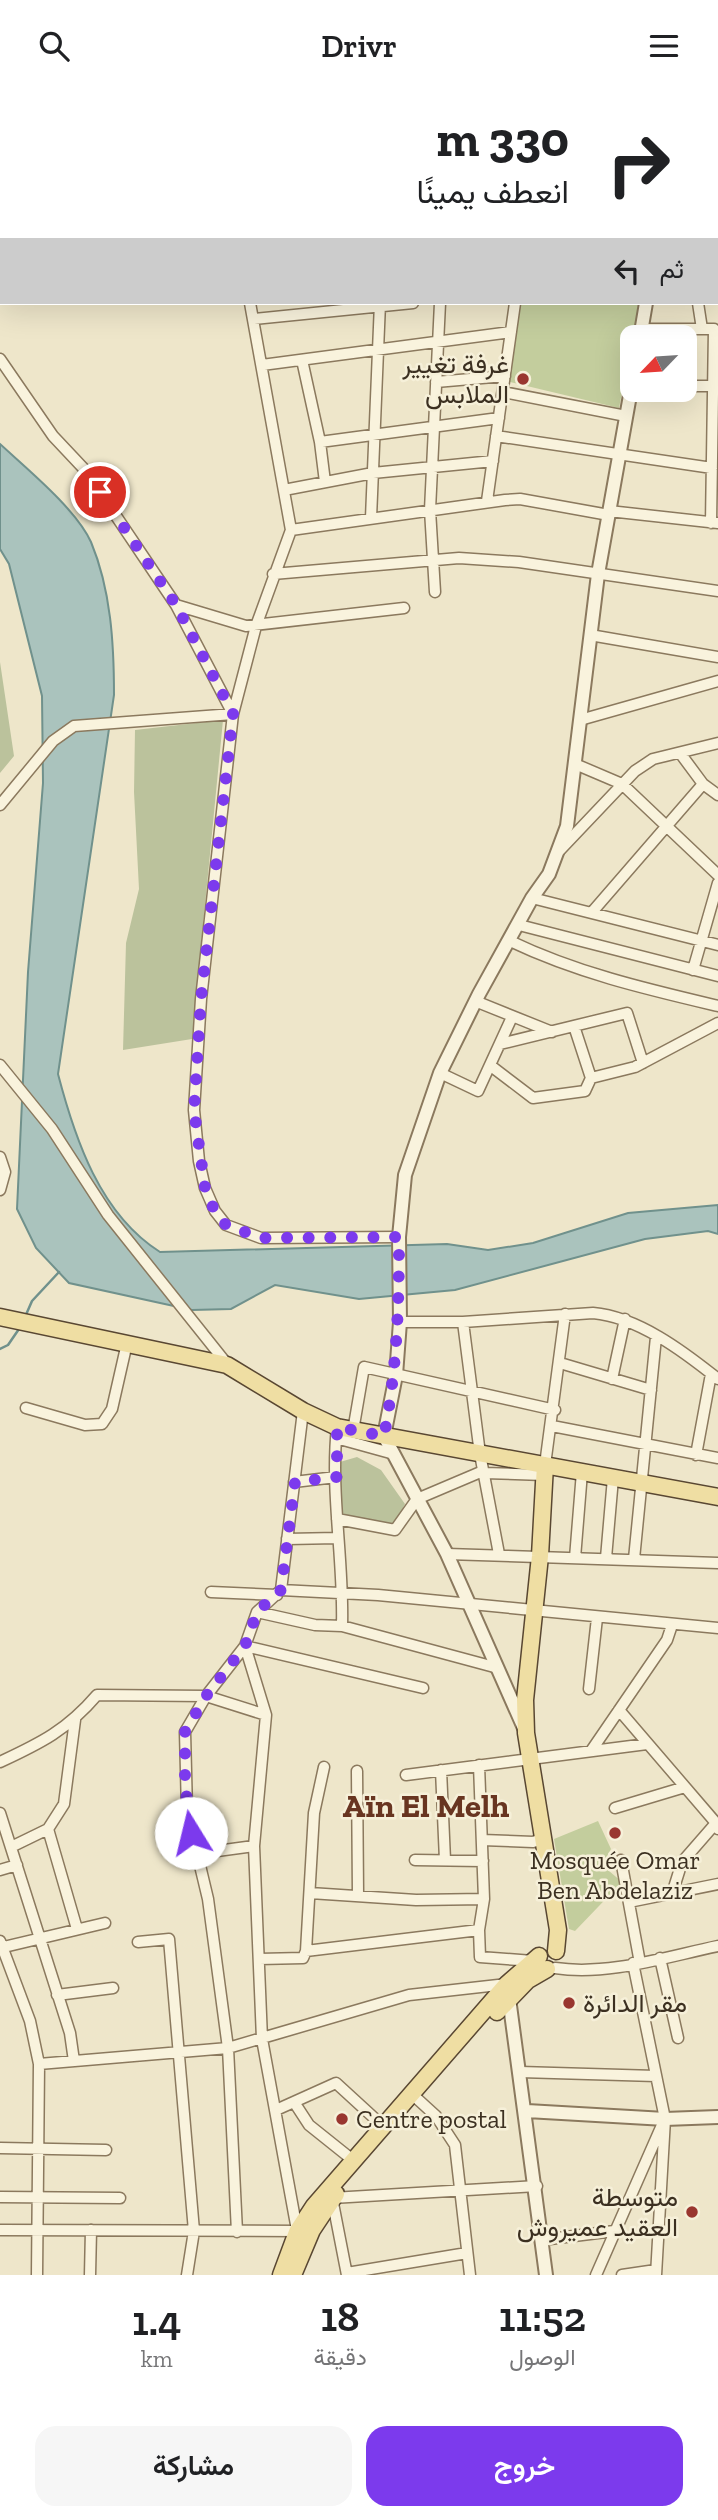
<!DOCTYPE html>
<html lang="ar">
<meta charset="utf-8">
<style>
:root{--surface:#fff;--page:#f6f6f6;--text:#202124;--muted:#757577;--accent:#7c3aed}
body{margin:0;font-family:"Zilla Slab",Vazirmatn,serif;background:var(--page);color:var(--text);direction:rtl;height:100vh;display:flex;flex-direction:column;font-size:26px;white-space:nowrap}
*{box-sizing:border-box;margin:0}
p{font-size:23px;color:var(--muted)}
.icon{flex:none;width:38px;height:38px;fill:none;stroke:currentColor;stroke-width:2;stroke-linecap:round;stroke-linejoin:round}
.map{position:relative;height:2184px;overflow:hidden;direction:ltr}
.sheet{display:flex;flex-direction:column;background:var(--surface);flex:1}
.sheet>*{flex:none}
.hud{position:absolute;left:0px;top:0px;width:719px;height:214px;box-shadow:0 7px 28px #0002;direction:rtl;background:#fff;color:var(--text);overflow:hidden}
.needle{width:46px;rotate:245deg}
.tools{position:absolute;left:620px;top:234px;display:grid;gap:14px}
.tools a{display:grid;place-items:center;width:77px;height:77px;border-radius:14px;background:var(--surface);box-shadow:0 7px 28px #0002;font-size:35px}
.pin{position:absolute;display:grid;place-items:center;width:60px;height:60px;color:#fff;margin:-30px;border:4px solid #fff;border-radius:50%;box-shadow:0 2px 7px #0007}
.me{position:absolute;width:77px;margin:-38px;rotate:351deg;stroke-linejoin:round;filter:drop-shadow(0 0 5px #0008)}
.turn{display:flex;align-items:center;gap:24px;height:147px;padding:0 35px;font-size:32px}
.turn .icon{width:91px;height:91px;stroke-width:2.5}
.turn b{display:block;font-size:49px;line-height:60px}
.then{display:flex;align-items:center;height:66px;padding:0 35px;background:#0003;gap:14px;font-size:26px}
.eta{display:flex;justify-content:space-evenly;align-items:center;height:119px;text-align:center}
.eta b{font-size:42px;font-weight:600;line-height:49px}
.action{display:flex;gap:14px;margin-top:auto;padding:14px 35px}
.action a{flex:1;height:80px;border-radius:21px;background:var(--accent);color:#fff;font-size:28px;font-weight:600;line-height:80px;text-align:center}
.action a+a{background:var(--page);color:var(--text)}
header{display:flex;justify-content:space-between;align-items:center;height:91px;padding:0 35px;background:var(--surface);font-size:32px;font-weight:600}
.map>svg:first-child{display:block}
.green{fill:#c3cd9d}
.cemetery{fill:#bbc29c}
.water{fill:#aac3bd;stroke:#70918c;stroke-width:2}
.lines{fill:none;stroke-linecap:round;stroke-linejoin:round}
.stream{stroke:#70918c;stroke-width:2.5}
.minor-casing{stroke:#8b795e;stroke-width:13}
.tertiary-casing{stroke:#8b795e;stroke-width:16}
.primary-casing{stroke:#594732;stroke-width:19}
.minor{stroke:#f9f3dd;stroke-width:10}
.tertiary{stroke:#f9f3dd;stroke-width:12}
.primary{stroke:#efdea3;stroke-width:16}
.route{stroke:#7c3aed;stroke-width:12;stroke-dasharray:0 21.6}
.poi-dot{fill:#99362f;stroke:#f6f0d9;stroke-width:2.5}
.labels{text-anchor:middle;stroke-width:5;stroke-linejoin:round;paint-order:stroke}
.poi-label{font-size:26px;fill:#3c3021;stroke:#f6f0d9;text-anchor:end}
.district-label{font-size:33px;font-weight:bold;fill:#683521;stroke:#f6f0d9}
</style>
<header><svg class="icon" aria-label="menu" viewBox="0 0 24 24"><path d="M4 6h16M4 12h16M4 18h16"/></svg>Drivr<svg class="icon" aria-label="search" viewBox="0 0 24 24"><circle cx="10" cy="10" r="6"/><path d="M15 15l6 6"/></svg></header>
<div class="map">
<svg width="718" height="2184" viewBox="0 0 718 2184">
<rect width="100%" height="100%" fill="#eee6ca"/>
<path class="green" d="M 520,212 L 639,212 L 619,317 L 506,290 Z
M 598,1730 L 611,1758 L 602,1774 L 622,1791 L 575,1840 L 569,1838 L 554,1748 Z"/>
<path class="cemetery" d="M 0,571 L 14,665 L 0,682 Z
M 223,629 L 192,948 L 123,959 L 126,852 L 139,798 L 134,701 L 135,639 Z
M 357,1366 L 381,1379 L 405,1413 L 392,1438 L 341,1425 L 340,1371 Z"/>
<path class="water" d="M 0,353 C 27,378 76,418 91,451 C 111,499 114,553 114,604 L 58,983 C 75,1048 100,1123 160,1161 L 447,1153 L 488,1159 L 533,1152 L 628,1122 L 718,1114 L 718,1143 L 708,1140 L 645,1148 L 455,1199 L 359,1208 L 275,1194 L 231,1218 L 192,1219 L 69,1192 L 36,1157 L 17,1118 L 28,881 L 43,692 L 42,605 L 9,473 L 0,458 Z"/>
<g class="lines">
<path class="stream" d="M 25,1226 L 32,1210 L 59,1181
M 0,1258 L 8,1254 L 21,1235"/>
<g class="minor-casing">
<path id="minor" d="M 213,0 L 213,2
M 355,0 L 355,2
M 512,2 L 512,0
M 611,2 L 632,0
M 686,2 L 687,0
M 718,152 L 718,150
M 250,212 L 291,439 L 256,535 L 233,623 L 201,908 L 194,1019 L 199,1070 L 205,1097 L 215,1120 L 226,1134 L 261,1147 L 399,1146
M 698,212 L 702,238
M 254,228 L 413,212
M 641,238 L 714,238 L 711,432
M 0,268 L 53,345 L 85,379 L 176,514 L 233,623 L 74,635 L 53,650 L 0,714
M 302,269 L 320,351 L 325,391
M 262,274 L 511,241
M 436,291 L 505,285
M 684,295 L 717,295
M 503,301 L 626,325
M 496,345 L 712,377
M 320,351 L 499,327
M 284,399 L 373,382 L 493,370
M 487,410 L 515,212
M 609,420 L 718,432
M 371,427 L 380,212
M 291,439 L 505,409 L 520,408 L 609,424
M 273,483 L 459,467 L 519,471 L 718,500
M 435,501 L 430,419 L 440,212
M 176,514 L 246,535 L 404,517
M 590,544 L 718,566
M 580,629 L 718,590
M 680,662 L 703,693 L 718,704
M 575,673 L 622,693 L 718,784
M 560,759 L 635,680 L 653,668 L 718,652
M 532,807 L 718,854
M 593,820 L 703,693
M 519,834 L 718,885
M 510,850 C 577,882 646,898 718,915
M 693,879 L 718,792
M 475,910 L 552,941
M 574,935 L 591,987
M 500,953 L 627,922 L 643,972
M 0,974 L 52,1038 L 108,1124 L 227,1273
M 491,975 L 533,1007 L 585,1000 L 591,987 L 635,976 L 718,932
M 440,982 L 478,1000 L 512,926
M 0,1066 L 5,1081 L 0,1099
M 400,1231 L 463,1231 L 593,1222 C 638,1226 683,1260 718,1288
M 463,1231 L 480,1363 L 499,1463
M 560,1272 L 651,1299
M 612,1288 L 625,1228
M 26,1317 L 85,1334 L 102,1333 L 112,1318 L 127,1252
M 303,1320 L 281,1499 L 378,1504 L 718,1537
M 552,1335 L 718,1367
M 337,1336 C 330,1402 344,1469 342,1535
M 353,1340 L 364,1276 L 555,1319
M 336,1347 L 394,1363
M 696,1364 L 711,1283
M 545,1374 L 565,1223
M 484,1382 L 544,1384
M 294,1391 L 336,1386
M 337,1428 L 395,1439 L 417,1408 L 483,1380
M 287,1448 L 337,1447
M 447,1463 L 718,1472
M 575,1467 L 582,1381
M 606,1467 L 613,1387
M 634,1468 L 656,1246
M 211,1501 L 277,1504
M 257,1521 L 315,1534 L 342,1535 L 498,1577
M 245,1555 L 266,1624 L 254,1755 L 262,1948 L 297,2139
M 245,1555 L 423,1597
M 589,1598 L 597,1527
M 619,1619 L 716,1732 L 718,1738
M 591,1660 L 667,1549 L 672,1534
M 0,1671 C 41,1652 67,1639 97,1604 L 206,1605 L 266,1624
M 479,1674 L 484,1808 L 479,1839 L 480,1866 L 533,1870
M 324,1676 L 314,1722 L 306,1860 L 479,1839
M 441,1679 L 445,1769
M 357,1680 L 358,1803
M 406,1684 L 647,1653
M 615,1717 L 685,1696
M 0,1722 L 70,1942 L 74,1970
M 48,1738 L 77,1838
M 482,1749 L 533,1751 L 545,1747
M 11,1756 L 48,1738 L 64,1713 L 75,1629
M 195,1763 L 254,1755
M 415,1769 L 483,1770
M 621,1769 L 640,1872
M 0,1779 L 17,1774
M 310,1802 L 416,1809 L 484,1808
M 672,1803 L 682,1771 L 716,1732
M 629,1811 L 718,1793
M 0,1850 L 30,1930 L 39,1973 L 37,2184
M 138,1851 L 169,1848 L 194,2140 L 187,2184
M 0,1857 L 105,1832
M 660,1867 L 678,1947
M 259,1868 L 303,1867 L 306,1860
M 633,1872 L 665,2028 L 656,2184
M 555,1877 C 608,1885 665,1866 718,1855
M 57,1904 L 113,1897
M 39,1973 L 228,1957 L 409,1904 L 507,1893
M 520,1981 L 656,1985
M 413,2004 L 436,2025 L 455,2054 L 470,2184
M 294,2011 L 309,2034 L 354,2070
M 276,2019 L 336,1992 L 384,2036
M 0,2057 L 106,2059
M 0,2106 L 120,2107
M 0,2139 L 300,2140
M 237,2141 L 228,1957 L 208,1808 L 187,1720 L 185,1641 L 206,1605 L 245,1555 L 257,1521 L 281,1499
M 542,2149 L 614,2140
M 347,2182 L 467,2162
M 90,2184 L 91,2139
M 347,2184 L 332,2107 L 537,2095
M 596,2184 L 662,2034
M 622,2184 L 656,2179"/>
</g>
<g class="tertiary-casing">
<path id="tertiary" d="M 640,247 L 646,212
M 524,1637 L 447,1463 L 384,1345 L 396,1284 L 400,1231 L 399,1146 L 405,1084 L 440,982 L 479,903 L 532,807 L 549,783 L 567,735 L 598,483 L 632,293
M 509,1907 L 546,2184
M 527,2020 L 665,2028 L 718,2026"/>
</g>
<g class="primary-casing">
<path id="primary" d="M 0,1226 L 227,1274 L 303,1320 L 337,1336 L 718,1406
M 545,1374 L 540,1465 L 525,1609 L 526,1642 L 558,1839 L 556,1860
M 497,1921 L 528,1889 L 547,1878
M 281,2184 L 297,2141 L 314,2115 L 507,1893 L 539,1865
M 293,2184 L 312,2139 L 336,2103"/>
</g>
<use href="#minor" class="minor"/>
<use href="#tertiary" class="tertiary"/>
<use href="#primary" class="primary"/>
</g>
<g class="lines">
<path class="route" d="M 100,401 L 176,514 L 233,623 L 201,908 L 194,1019 L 205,1097 L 215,1121 L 226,1134 L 261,1147 L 399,1146 C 399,1216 397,1277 384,1345 L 337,1336 L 337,1386 L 295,1391 L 281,1499 L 257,1521 L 245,1555 L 206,1605 L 185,1641 L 185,1693 L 191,1742"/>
</g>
<g class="poi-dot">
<circle cx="523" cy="288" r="7"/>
<circle cx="615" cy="1742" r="7"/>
<circle cx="569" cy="1912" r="7"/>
<circle cx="342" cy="2028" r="7"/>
<circle cx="692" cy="2121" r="7"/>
</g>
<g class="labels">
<g class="poi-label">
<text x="509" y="282">غرفة تغيير<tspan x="509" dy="30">الملابس</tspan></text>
<text x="615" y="1778" text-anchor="middle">Mosquée Omar<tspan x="615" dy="30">Ben Abdelaziz</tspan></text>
<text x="583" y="1921" text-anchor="start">مقر الدائرة</text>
<text x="356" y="2037" text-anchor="start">Centre postal</text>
<text x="678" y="2115">متوسطة<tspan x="678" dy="30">العقيد عميروش</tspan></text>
</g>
<g class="district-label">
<text x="426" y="1726">Aïn El Melh</text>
</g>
</g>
</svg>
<div class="tools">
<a><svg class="needle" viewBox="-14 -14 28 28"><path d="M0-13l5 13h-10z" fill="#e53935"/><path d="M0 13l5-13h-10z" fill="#757577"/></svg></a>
</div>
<div class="pin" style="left:100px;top:401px;background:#d93025"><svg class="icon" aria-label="arrive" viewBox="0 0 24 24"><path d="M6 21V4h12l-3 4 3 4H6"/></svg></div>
<svg class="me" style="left:191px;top:1742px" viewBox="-20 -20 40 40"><circle r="19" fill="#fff"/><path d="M0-13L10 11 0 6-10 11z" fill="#7c3aed"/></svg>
<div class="hud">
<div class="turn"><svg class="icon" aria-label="right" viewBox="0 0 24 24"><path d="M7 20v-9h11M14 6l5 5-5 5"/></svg><div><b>330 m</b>انعطف يمينًا</div></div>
<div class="then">ثم<svg class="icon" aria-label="left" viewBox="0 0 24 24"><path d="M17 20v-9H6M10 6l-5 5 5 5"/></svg></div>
</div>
</div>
<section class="sheet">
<div class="eta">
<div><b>11:52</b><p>الوصول</p></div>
<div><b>18</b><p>دقيقة</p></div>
<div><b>1.4</b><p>km</p></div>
</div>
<div class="action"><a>خروج</a><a>مشاركة</a></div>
</section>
